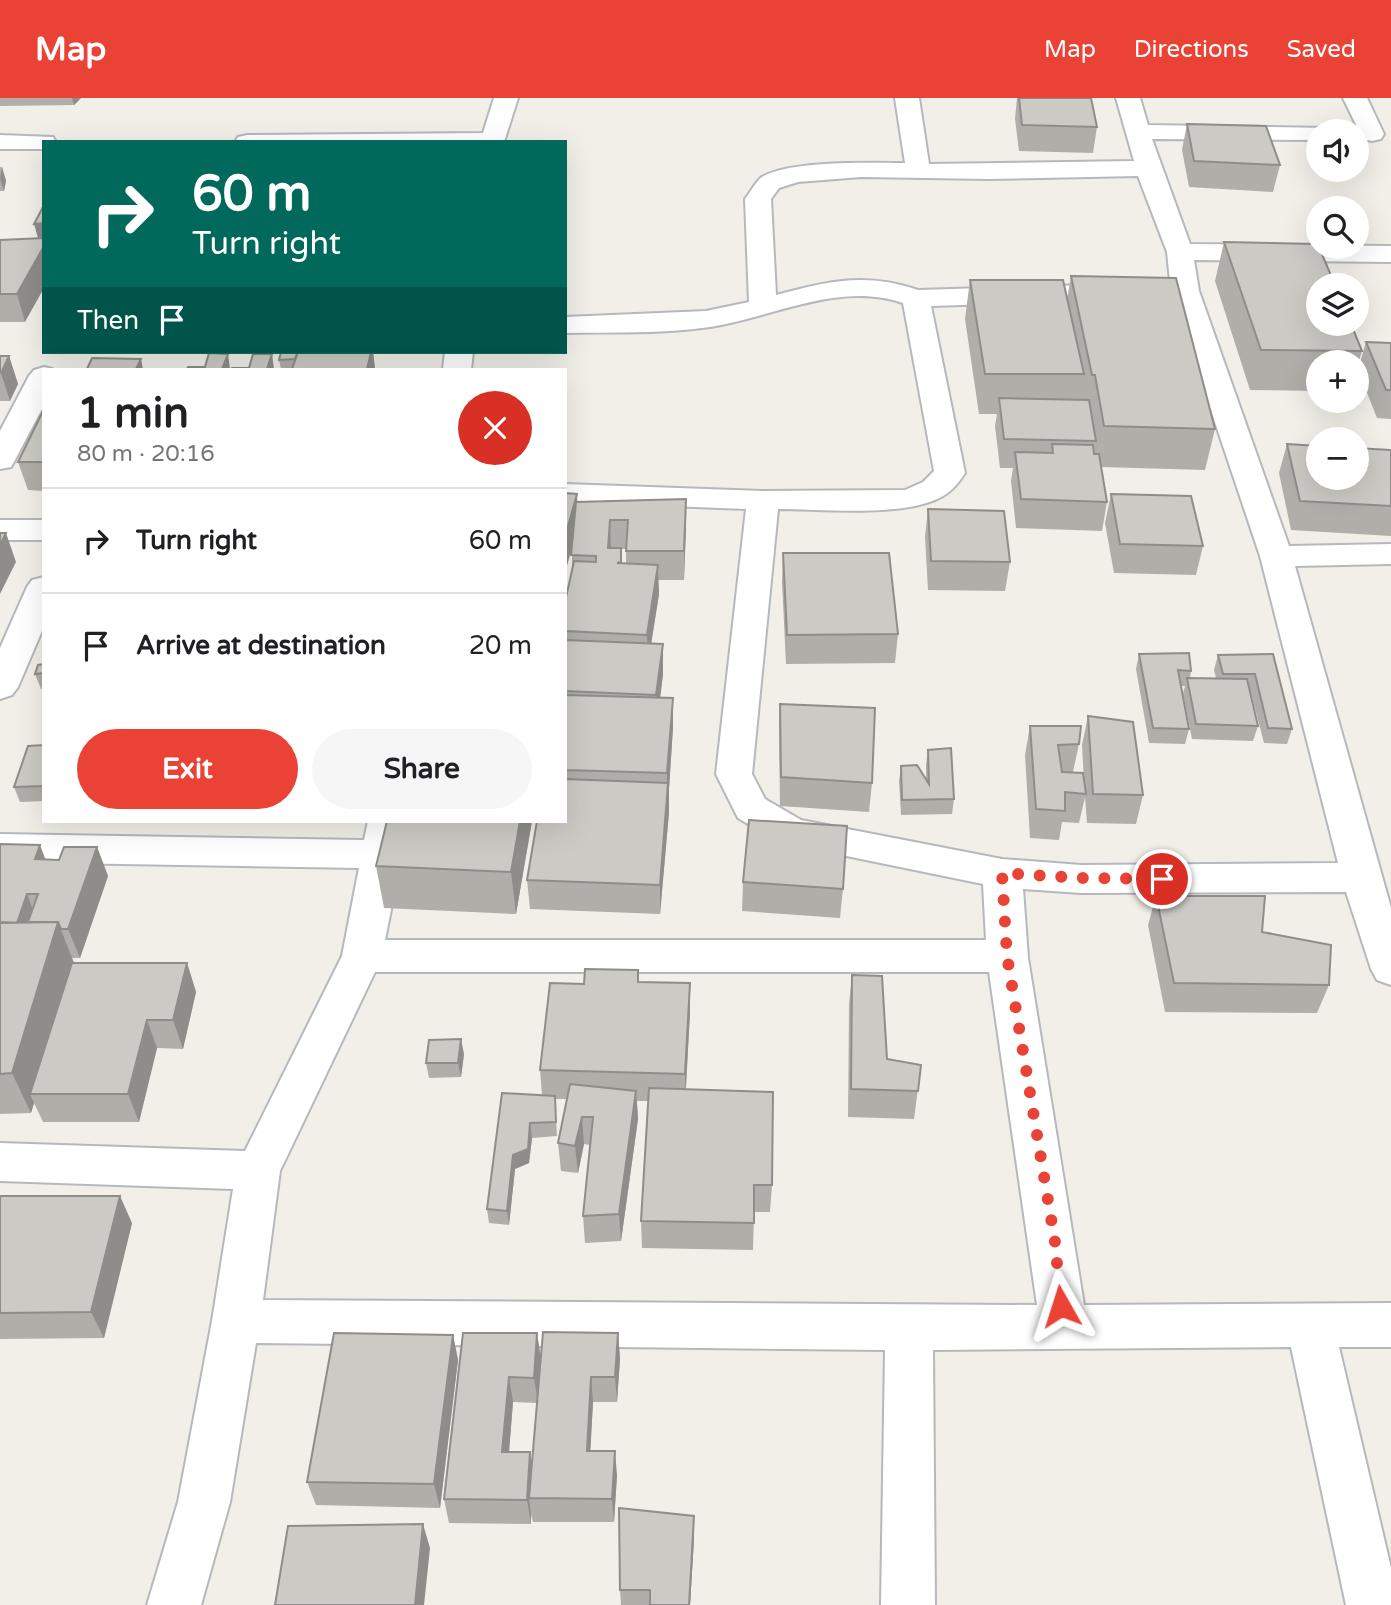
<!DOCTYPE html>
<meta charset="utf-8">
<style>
:root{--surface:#fff;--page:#f6f6f6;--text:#202124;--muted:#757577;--line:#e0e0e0;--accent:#ea4335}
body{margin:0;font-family:"Varela Round",sans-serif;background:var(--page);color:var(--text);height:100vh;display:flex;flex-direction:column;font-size:26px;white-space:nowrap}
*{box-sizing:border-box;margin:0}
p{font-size:23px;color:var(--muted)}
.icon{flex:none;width:38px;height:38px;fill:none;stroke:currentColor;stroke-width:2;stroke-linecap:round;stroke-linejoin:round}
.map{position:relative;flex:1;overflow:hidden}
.sheet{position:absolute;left:42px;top:270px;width:525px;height:455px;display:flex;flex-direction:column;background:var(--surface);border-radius:0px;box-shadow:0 7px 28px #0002}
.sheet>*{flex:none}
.guide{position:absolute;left:42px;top:42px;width:525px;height:214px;border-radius:0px;box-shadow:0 7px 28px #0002;background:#00695c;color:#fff;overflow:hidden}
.controls{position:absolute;left:1306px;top:21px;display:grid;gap:14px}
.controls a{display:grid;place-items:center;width:63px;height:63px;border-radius:50%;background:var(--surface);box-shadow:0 7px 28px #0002;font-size:35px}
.pin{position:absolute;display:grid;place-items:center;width:60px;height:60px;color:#fff;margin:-30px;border:4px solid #fff;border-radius:50%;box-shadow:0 2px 7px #0007}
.me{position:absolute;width:77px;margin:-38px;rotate:354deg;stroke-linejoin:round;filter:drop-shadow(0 0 5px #0008)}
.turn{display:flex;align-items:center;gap:24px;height:147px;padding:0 35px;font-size:32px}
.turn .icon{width:91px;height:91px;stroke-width:2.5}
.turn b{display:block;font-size:49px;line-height:60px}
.then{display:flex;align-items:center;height:66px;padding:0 35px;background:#0003;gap:14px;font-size:26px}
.round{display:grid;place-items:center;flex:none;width:74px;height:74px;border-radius:37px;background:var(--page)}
.overview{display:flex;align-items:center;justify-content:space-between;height:119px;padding:0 35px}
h1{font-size:42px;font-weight:700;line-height:52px}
.action{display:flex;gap:14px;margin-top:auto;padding:14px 35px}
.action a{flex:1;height:80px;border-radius:42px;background:var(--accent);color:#fff;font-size:28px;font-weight:700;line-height:80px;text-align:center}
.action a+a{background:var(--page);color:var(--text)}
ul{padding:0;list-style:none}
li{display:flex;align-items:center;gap:21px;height:105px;padding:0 35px;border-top:2px solid var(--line)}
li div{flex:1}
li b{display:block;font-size:26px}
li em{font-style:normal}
header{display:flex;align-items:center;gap:42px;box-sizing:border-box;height:98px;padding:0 35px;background:var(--accent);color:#fff}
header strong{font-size:33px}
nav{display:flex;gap:38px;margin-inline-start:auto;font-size:24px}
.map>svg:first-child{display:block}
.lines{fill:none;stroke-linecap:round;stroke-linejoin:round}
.minor-casing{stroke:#b5b8bc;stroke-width:4}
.minor{fill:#fff;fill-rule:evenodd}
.wall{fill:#afaea9;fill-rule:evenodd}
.shaded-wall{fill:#8f8d8a}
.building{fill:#cccac5;stroke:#8f8d8a;stroke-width:2}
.route{stroke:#ea4335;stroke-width:12;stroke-dasharray:0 21.6}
</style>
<header>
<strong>Map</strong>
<nav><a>Map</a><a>Directions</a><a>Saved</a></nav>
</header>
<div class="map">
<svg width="1391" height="1507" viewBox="0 0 1391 1507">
<rect width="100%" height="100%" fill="#f1efe8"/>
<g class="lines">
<g class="minor-casing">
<path id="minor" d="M 494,0 L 518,0 L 504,44 L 235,44 L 238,39 L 247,37 L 483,35 Z
M 895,0 L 919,0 L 929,66 L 1134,63 L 1116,0 L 1140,0 L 1148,27 L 1327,30 L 1329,33 L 1318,33 L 1318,42 L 1152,41 L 1190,146 L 1391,148 L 1391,164 L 1194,162 L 1199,193 L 1289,448 L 1391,446 L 1391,466 L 1295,468 L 1391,810 L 1391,887 L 1377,882 L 1371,871 L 1346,794 L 1081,795 L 1023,791 L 1028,860 L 1084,1207 L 1391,1205 L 1391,1249 L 1339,1249 L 1391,1470 L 1391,1507 L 1346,1507 L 1291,1249 L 933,1252 L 935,1507 L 881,1507 L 885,1252 L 256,1245 L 230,1404 L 201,1507 L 147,1507 L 178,1404 L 212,1223 L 233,1091 L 0,1083 L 0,1045 L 245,1053 L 342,858 L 359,770 L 0,764 L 0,736 L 364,742 L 368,723 L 406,723 L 402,756 L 385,842 L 986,842 L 983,786 L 778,744 L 738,720 L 716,676 L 746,411 L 565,404 L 565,386 L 763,393 L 905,392 L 923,384 L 934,373 L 903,205 C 839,183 774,219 710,229 C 662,236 613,234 565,235 L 565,219 L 706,213 L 749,204 L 745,101 C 750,95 756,83 762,79 C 791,62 870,65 905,65 ZM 1138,78 L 1167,154 L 1171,193 L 1260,458 L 1338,765 L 1081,767 L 1002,761 L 801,722 L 765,701 L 752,676 L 778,411 C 822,411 906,420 943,398 C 952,393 960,383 965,375 L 931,208 L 1120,202 L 1130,200 L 1134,194 L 1130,188 L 1120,186 L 918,192 C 866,174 828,183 776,197 L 771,101 L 779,90 L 798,84 L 861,79 L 989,81 ZM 375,874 L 989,874 L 1037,1207 L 263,1202 L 280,1073 Z
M 1343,0 L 1367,0 L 1384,36 L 1381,41 L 1372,43 L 1363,41 Z
M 0,37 L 53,39 L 56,44 L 44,44 L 44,51 L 0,51 Z
M 445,254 L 473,254 L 471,271 L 443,271 Z
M 44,269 L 52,271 L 44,271 L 44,307 L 15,362 L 11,369 L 0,371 L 0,333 L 29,278 L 34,272 Z
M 0,422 L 44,422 L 44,442 L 0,442 Z
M 44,479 L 44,528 L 18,589 L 12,597 L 0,601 L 0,550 L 27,489 L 32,482 Z"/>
</g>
<use href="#minor" class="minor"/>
</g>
<path class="wall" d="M 0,0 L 81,0 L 74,7 L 0,8 Z
M 1017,0 L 1091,0 L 1097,29 L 1093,55 L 1019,53 L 1015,21 Z
M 1187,26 L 1280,67 L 1273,94 L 1189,89 L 1182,52 Z
M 0,69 L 2,69 L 6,83 L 4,93 L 0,93 Z
M 44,140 L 25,224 L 0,224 L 0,142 Z
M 1224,144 L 1362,253 L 1356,273 L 1356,264 L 1318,264 L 1318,293 L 1250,292 L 1215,183 Z
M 1071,178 L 1215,331 L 1205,372 L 1101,369 L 1107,404 L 1102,433 L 1016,430 L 1011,383 L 1013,370 L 1000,370 L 995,328 L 997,316 L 979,316 L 965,221 L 970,182 L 1067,202 Z
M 1366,244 L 1391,245 L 1391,321 L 1377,320 L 1358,272 Z
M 298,254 L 373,254 L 375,271 L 281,271 L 279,262 Z
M 0,258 L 9,258 L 18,286 L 10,303 L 0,303 Z
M 44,311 L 44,393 L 28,392 L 18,364 Z
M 1287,346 L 1391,352 L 1391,438 L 1291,432 L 1279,375 Z
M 565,395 L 577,396 L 577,404 L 686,401 L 684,482 L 658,482 L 659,496 L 651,546 L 663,576 L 660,599 L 673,629 L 669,691 L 669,714 L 660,816 L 530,811 L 527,782 L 565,723 L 565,504 L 572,472 L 572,450 L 565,475 ZM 621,451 L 626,451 L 626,465 L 622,465 Z
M 1111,396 L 1203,448 L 1196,477 L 1114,475 L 1105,425 Z
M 928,411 L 1010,464 L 1005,493 L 928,492 L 925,439 Z
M 783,455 L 898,536 L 895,565 L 786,566 L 782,484 Z
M 1139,556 L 1191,573 L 1190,580 L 1216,580 L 1214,572 L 1218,557 L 1273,556 L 1292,631 L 1287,646 L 1264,645 L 1250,591 L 1249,591 L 1258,628 L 1253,643 L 1192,641 L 1183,595 L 1185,588 L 1181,588 L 1189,631 L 1185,646 L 1149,645 L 1136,571 Z
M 44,566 L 44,591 L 41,591 L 35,576 Z
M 780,606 L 872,685 L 869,714 L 780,708 L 779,635 Z
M 1088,618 L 1143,697 L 1136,726 L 1087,725 L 1085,699 L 1079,725 L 1062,724 L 1059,742 L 1030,740 L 1025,657 L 1030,628 L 1079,646 L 1073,674 L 1084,683 L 1082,647 Z
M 44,647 L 44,703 L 20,704 L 14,689 Z
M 928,652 L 954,701 L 952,716 L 901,717 L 899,683 L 901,668 L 926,682 L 926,667 Z
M 532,723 L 516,816 L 384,810 L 376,768 Z
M 0,746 L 46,762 L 59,762 L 97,749 L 108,778 L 80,860 L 72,860 L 74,865 L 187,865 L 196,894 L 183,951 L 157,950 L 139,1024 L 43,1024 L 34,1005 L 31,1015 L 0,1016 Z
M 743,784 L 843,791 L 840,820 L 742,813 Z
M 1156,798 L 1262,834 L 1329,887 L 1317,915 L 1165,914 L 1148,827 Z
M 852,877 L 887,961 L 921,967 L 914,1021 L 848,1019 L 849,906 Z
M 639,884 L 690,885 L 690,914 L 686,991 L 772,1087 L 770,1114 L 754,1114 L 753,1152 L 642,1150 L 641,1123 L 649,1003 L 637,1003 L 638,1021 L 621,1143 L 585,1145 L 583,1118 L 590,1047 L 584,1046 L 578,1075 L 561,1073 L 558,1045 L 567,1001 L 555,1001 L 557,1038 L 532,1040 L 529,1065 L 515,1071 L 509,1127 L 489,1125 L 487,1111 L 542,997 L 540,972 L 584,886 Z
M 464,956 L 461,979 L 429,980 L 426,965 Z
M 0,1098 L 132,1125 L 104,1240 L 0,1241 Z
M 463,1235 L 537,1235 L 541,1261 L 618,1235 L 620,1261 L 617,1304 L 593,1304 L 590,1353 L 617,1377 L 614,1424 L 533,1424 L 531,1416 L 531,1426 L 449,1425 L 444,1401 ZM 513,1304 L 537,1305 L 532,1367 L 509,1354 Z
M 453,1237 L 458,1262 L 440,1410 L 316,1407 L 307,1384 Z
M 694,1418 L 694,1441 L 690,1507 L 621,1507 L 620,1492 Z"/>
<path class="shaded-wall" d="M 72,0 L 81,0 L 74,7 Z
M 2,69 L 6,83 L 4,93 L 0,81 Z
M 44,125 L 44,140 L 38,140 L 34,126 Z
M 44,148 L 44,190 L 25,224 L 17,196 Z
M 371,254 L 373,254 L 375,271 L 367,271 Z
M 228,256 L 230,271 L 222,271 Z
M 272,256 L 274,271 L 267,271 Z
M 9,258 L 18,286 L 10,303 L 1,275 Z
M 141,261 L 143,271 L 136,271 Z
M 577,396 L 578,425 L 565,475 L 565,439 Z
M 686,401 L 686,430 L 684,482 L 684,453 Z
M 610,422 L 611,451 L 608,450 Z
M 6,435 L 16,464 L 0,496 L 0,447 Z
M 658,467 L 659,496 L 648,566 L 647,537 Z
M 663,546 L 663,576 L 657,627 L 656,597 Z
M 673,600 L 673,629 L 669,691 L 669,714 L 660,816 L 660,787 L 667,696 L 667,675 Z
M 520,723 L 532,723 L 516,816 L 511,774 Z
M 40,747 L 51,776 L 35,761 Z
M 97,749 L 108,778 L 80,860 L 68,831 Z
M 27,796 L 38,825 L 17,825 Z
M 58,824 L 74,865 L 30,996 L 34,1005 L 31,1015 L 12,975 Z
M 187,865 L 196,894 L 183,951 L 173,922 Z
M 690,885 L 690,914 L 685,1004 L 685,976 Z
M 147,922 L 157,950 L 139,1024 L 128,996 Z
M 461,941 L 464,956 L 461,979 L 458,965 Z
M 636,993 L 638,1021 L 621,1143 L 619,1116 Z
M 582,1019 L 584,1046 L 578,1075 L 575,1048 Z
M 530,1025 L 532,1040 L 529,1065 L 515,1071 L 509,1127 L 507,1113 L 513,1057 Z
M 120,1098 L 132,1125 L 104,1240 L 91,1214 Z
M 537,1235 L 541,1261 L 538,1305 L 534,1280 Z
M 618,1235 L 620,1261 L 617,1304 L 615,1279 Z
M 453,1237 L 458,1262 L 440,1410 L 434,1386 Z
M 509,1279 L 513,1304 L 507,1378 L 502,1354 Z
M 591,1279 L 593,1304 L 589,1378 L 587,1353 Z
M 615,1353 L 617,1377 L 614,1424 L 612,1401 Z
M 530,1354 L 534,1378 L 529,1400 L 531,1416 L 531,1426 L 527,1402 Z
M 694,1418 L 694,1441 L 690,1507 L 689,1507 Z
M 423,1426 L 430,1450 L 424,1507 L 415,1507 Z"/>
<path class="building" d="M 1019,0 L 1091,0 L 1097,29 L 1022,27 Z
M 1187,26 L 1266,28 L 1280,67 L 1194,63 Z
M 44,107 L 44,125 L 34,126 Z
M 44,140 L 44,148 L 17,196 L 0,196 L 0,142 Z
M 1224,144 L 1318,146 L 1318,149 L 1319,149 L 1335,187 L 1318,187 L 1318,226 L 1351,226 L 1362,253 L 1261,252 Z
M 1071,178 L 1176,180 L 1215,331 L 1104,328 L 1095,277 L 1092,277 Z
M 970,182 L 1063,182 L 1084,276 L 985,276 Z
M 1366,244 L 1391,245 L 1391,292 L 1386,292 Z
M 281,254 L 297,255 L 295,261 L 279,262 Z
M 298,254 L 371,254 L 367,271 L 292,271 Z
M 209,255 L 228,256 L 222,271 L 187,271 L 188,269 L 205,269 Z
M 253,256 L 272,256 L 267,271 L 231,271 L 232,270 L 249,270 Z
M 0,258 L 9,258 L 1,275 L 0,275 Z
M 92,260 L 141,261 L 136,271 L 87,271 Z
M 999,300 L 1089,302 L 1096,343 L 1004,341 Z
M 44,311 L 44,364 L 18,364 Z
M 1052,346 L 1093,347 L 1094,356 L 1099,356 L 1107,404 L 1021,401 L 1015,354 L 1053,355 Z
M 1287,346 L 1318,348 L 1318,380 L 1356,380 L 1356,350 L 1391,352 L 1391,408 L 1300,403 Z
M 565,395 L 577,396 L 565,439 Z
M 1111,396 L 1191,398 L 1203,448 L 1120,446 Z
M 686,401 L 684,453 L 626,453 L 628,422 L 610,422 L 608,450 L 621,450 L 621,464 L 617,465 L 658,467 L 647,537 L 565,533 L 565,504 L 574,463 L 596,464 L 596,458 L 571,457 L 576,404 Z
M 928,411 L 1004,413 L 1010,464 L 931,463 Z
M 0,435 L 6,435 L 0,447 Z
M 783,455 L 889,455 L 898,536 L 787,537 Z
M 565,542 L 663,546 L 656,597 L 565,593 Z
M 1189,555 L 1191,573 L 1178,572 L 1189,631 L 1153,630 L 1139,556 Z
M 1273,556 L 1292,631 L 1268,630 L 1255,576 L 1223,576 L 1218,557 Z
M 44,566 L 44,575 L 35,576 L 38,567 Z
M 1187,580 L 1247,581 L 1258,628 L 1196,626 Z
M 565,597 L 673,600 L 667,675 L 565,672 Z
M 780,606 L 875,610 L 872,685 L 781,679 Z
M 1088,618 L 1133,624 L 1143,697 L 1093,696 Z
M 1030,628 L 1081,628 L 1079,646 L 1058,647 L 1062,674 L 1083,675 L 1086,696 L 1065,694 L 1065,713 L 1036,711 Z
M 44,647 L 44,688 L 14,689 L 28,648 Z
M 951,650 L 954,701 L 902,702 L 901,668 L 917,667 L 929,686 L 928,652 Z
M 565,681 L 668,685 L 660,787 L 527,782 L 537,723 L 565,723 Z
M 749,722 L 847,728 L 843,791 L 743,784 Z
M 387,723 L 520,723 L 511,774 L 376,768 Z
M 0,746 L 40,747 L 35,761 L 59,762 L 64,749 L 97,749 L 68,831 L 61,831 L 58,824 L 28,824 L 38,796 L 27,796 L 17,825 L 0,824 Z
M 1156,798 L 1265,798 L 1262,834 L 1331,847 L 1329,887 L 1174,885 Z
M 58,824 L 12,975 L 0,976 L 0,825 Z
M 72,865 L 187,865 L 173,922 L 147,922 L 128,996 L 30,996 Z
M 585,871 L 638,872 L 638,884 L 690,885 L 685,976 L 540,972 L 550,885 L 584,886 Z
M 852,877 L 882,878 L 887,961 L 921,967 L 918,993 L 851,991 Z
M 461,941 L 458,965 L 426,965 L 429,942 Z
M 570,986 L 636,993 L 619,1116 L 583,1118 L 593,1019 L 582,1019 L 575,1048 L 558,1045 Z
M 649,990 L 773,994 L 772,1087 L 754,1087 L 754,1125 L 641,1123 Z
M 502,995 L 555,998 L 556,1024 L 530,1025 L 528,1051 L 513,1057 L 507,1113 L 487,1111 Z
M 0,1098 L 120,1098 L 91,1214 L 0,1215 Z
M 543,1234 L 618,1235 L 615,1279 L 591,1279 L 587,1353 L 615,1353 L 612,1401 L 529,1400 Z
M 334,1235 L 453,1237 L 434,1386 L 307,1384 Z
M 463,1235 L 537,1235 L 534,1280 L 509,1279 L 502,1354 L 530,1354 L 527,1402 L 444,1401 Z
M 619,1410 L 694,1418 L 689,1507 L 650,1507 L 650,1492 L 620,1492 Z
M 423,1426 L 415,1507 L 275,1507 L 288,1428 Z"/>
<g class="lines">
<path class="route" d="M 1061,1208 L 1055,1144 L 1007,858 L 1002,775 L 1081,780 L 1162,781"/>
</g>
</svg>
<div class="controls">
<a><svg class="icon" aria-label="sound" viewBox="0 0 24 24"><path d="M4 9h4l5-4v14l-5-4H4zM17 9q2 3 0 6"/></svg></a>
<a><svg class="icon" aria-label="search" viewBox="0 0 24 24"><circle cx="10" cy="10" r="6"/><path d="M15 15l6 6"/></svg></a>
<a><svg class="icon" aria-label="layers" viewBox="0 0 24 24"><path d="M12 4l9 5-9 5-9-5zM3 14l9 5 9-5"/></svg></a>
<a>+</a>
<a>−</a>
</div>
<div class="pin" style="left:1162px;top:781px;background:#d93025"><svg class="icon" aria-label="arrive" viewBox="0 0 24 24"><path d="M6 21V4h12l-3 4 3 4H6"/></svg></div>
<svg class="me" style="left:1061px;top:1208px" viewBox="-20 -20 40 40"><path d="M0-17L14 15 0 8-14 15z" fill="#ea4335" stroke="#fff" stroke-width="4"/></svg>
<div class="guide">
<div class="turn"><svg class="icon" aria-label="right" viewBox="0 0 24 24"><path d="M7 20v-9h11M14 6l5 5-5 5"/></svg><div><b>60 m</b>Turn right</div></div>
<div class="then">Then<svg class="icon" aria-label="arrive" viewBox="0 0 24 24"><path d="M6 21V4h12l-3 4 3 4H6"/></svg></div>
</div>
<section class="sheet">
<div class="overview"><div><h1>1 min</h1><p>80 m · 20:16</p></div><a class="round" style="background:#d93025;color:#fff"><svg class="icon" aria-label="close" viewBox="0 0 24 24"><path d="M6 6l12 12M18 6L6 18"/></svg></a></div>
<ul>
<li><svg class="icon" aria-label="right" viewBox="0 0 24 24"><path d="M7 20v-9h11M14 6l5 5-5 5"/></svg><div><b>Turn right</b></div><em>60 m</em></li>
<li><svg class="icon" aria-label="arrive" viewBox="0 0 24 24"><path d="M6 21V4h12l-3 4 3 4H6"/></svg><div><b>Arrive at destination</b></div><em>20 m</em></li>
</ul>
<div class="action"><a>Exit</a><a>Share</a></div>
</section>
</div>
